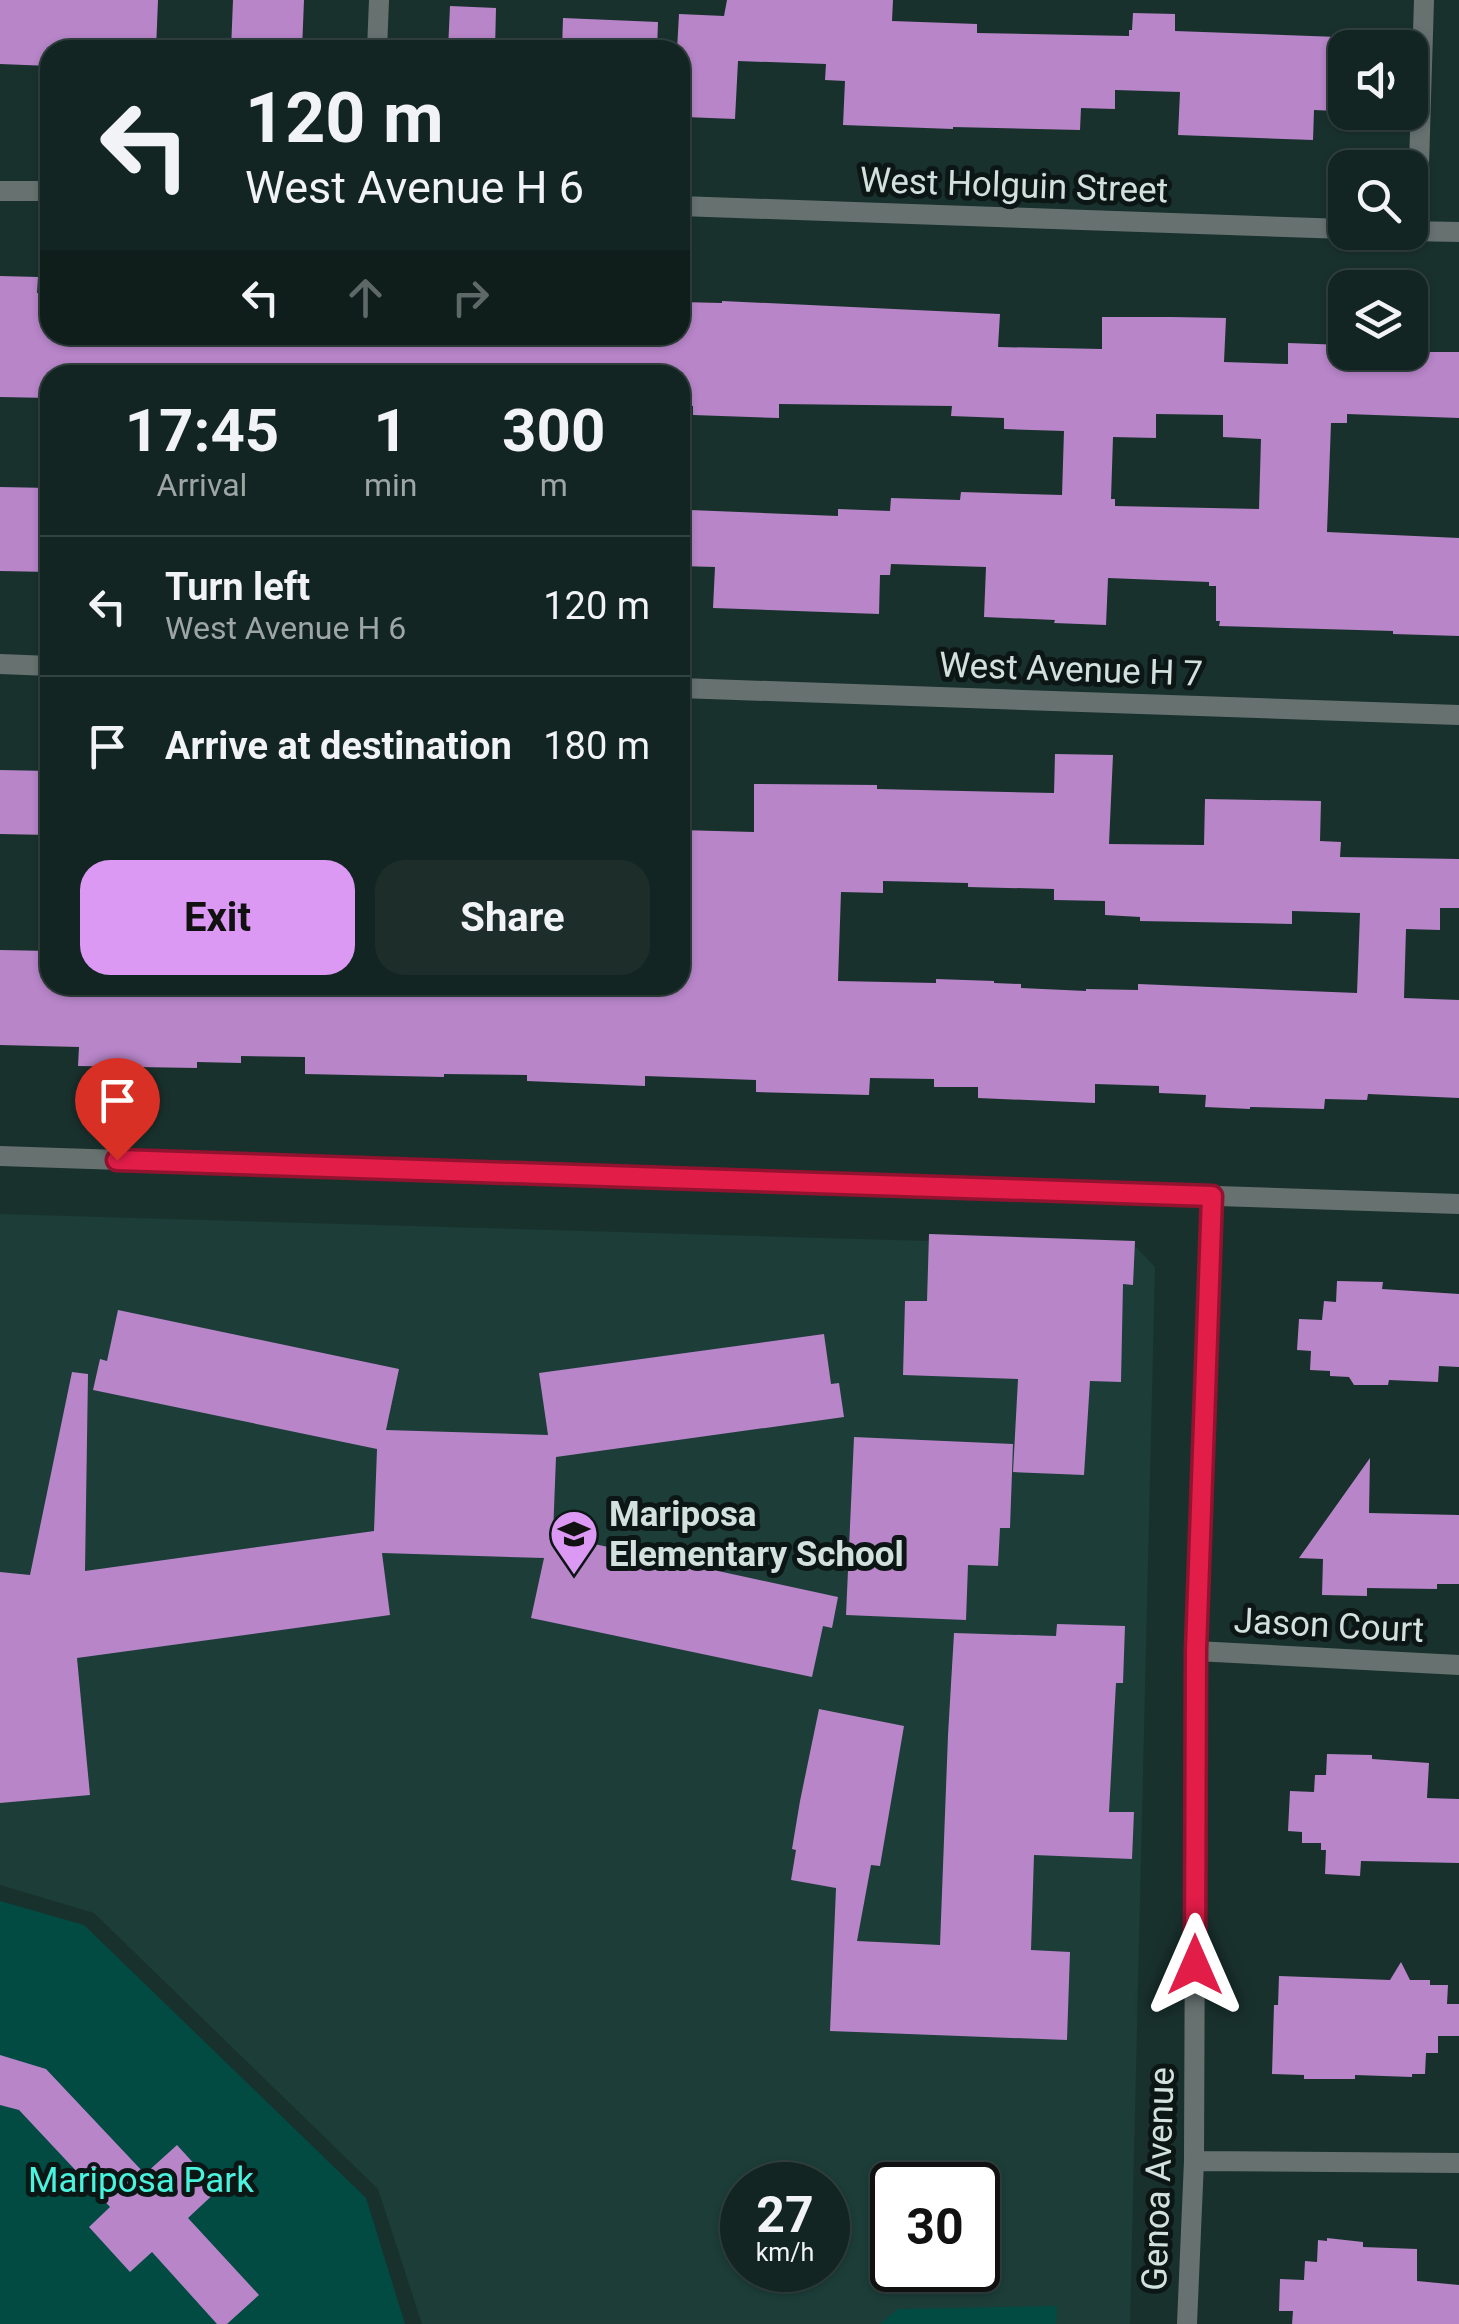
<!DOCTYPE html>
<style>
:root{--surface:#132522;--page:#1c2d2a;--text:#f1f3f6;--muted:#9da5a5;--line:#324240;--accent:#dc99f4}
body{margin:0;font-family:Roboto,sans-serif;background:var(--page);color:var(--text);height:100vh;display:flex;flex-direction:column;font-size:38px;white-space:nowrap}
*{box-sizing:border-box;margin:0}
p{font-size:32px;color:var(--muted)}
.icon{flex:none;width:55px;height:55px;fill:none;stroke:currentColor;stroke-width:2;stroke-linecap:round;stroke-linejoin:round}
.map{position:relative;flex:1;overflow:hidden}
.side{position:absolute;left:40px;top:365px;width:650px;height:630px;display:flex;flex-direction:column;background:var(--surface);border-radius:30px;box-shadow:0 2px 8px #0004,0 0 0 2px var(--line)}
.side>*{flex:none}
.top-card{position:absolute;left:40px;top:40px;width:650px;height:305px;border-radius:30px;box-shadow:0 2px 8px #0004,0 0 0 2px var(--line);background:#132522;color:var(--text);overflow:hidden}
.fabs{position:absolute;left:1328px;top:30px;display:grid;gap:20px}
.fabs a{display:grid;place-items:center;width:100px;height:100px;border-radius:20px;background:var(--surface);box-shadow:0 2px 8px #0004,0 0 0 2px var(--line);font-size:50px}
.speed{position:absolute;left:720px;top:2162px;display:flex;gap:20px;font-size:50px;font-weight:700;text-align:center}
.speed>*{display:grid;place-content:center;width:130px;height:130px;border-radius:50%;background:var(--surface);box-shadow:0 2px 8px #0004,0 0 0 2px var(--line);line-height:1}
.speed small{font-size:25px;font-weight:400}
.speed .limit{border:5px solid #111;border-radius:15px;background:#fff;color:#111}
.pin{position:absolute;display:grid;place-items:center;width:85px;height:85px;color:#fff;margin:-102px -42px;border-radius:50% 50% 50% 0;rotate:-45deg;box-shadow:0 0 10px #0007}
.pin .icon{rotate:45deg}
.me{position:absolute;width:110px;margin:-55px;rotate:0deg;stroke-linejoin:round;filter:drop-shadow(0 0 8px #0008)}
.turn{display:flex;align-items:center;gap:35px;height:210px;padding:0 40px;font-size:45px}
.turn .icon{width:130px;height:130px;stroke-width:2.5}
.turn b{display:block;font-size:70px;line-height:85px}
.lanes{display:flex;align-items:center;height:95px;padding:0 40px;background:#0003;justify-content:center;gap:50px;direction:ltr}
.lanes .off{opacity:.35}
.eta{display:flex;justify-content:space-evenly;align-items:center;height:170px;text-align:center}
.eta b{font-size:60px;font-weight:700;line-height:70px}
.button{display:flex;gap:20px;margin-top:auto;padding:20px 40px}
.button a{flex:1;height:115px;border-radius:30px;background:var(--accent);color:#111;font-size:40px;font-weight:700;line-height:115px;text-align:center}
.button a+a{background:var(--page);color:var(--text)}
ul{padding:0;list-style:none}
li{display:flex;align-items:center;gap:30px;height:140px;padding:0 40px;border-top:2px solid var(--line)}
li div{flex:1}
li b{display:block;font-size:38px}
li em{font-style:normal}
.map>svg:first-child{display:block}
.built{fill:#1c3d38;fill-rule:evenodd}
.green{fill:#014b43}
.building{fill:#b785c8;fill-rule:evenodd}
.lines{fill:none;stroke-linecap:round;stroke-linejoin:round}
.street{stroke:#677270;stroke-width:20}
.route-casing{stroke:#92132f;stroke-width:25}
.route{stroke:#e11d48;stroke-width:18}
.labels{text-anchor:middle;stroke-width:10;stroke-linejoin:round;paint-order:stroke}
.street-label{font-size:35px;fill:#d2e0de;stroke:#0c1715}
.poi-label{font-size:35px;font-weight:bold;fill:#d2e0de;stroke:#0c1715;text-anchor:start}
.park-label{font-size:35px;fill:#49f3de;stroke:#0c1715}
</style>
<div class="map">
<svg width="1459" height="2324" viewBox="0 0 1459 2324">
<rect width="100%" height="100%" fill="#19312d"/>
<path class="built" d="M 0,1214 L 1136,1247 L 1155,1267 L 1130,2324 L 422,2324 L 378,2189 L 94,1913 L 0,1885 ZM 742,2185 L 828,2185 L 828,2270 L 742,2270 ZM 892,2185 L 978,2185 L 978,2270 L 892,2270 Z"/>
<path class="green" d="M 0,1901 L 84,1925 L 366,2198 L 405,2324 L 0,2324 Z
M 1057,2306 L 1056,2324 L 880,2324 L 898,2309 Z"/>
<path class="building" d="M 0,0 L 158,0 L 156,50 L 50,50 L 50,66 L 0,64 Z
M 233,0 L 304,0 L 302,50 L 231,50 Z
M 727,0 L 893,0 L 892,21 L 977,24 L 977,33 L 1129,36 L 1129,30 L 1132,30 L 1133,13 L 1175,14 L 1175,31 L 1338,37 L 1336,111 L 1314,110 L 1313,140 L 1178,135 L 1180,92 L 1115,90 L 1115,109 L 1081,108 L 1080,130 L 953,127 L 953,129 L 843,125 L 845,81 L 825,80 L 826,64 L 738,61 L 735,119 L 685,117 L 687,80 L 680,79 L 680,50 L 677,50 L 679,14 L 724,16 Z
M 450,6 L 496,8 L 495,50 L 448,50 Z
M 563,18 L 658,22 L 657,50 L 562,50 Z
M 0,276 L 38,277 L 37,293 L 50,293 L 50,335 L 588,335 L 662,338 L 662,335 L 680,335 L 680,302 L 722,303 L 722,301 L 1000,314 L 998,347 L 1102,349 L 1102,317 L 1172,317 L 1226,318 L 1224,362 L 1288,364 L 1288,343 L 1345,345 L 1345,352 L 1459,352 L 1459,418 L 1347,414 L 1347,423 L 1331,423 L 1327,532 L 1459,538 L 1459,636 L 1393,634 L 1393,631 L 1219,626 L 1220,621 L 1216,621 L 1216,586 L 1209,586 L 1209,582 L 1108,578 L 1106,625 L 1054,623 L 1055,620 L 984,617 L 986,567 L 891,564 L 890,575 L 880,575 L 879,614 L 713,608 L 715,567 L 680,566 L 680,512 L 690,512 L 690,510 L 838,516 L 838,509 L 890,511 L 891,498 L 960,500 L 961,492 L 1062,495 L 1064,431 L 1004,429 L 1004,418 L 951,416 L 952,406 L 779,404 L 779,418 L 693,415 L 693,406 L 680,405 L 680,375 L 50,375 L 50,398 L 0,397 ZM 1156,414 L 1223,415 L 1223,437 L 1261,439 L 1259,509 L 1115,506 L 1115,499 L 1111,499 L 1113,437 L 1156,438 Z
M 0,487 L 50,488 L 50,572 L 0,571 Z
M 1055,754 L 1113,755 L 1109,844 L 1204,845 L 1205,799 L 1321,801 L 1320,841 L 1341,842 L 1340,857 L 1459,859 L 1459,908 L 1440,908 L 1440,930 L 1406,929 L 1404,998 L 1459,1000 L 1459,1098 L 1368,1094 L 1367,1100 L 1325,1099 L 1324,1109 L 1250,1107 L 1250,1109 L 1205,1107 L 1206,1095 L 1159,1093 L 1159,1086 L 1095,1084 L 1095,1103 L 978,1098 L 978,1087 L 934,1087 L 934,1079 L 870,1078 L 869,1095 L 756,1092 L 756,1080 L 645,1076 L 645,1086 L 527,1081 L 527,1075 L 444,1074 L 444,1077 L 305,1074 L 305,1057 L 241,1056 L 241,1063 L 197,1062 L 197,1068 L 78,1066 L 79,1047 L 0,1045 L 0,950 L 50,951 L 50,985 L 119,985 L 119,988 L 184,990 L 184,985 L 680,985 L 680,830 L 754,832 L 754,784 L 877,785 L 877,789 L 1054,793 ZM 883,881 L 968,883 L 968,887 L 1054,889 L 1054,900 L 1105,901 L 1105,915 L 1140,917 L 1140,921 L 1292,924 L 1292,911 L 1360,913 L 1357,993 L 1138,984 L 1138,990 L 1086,989 L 1086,991 L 1021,988 L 1021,984 L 994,983 L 994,981 L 936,979 L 936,983 L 838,981 L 841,892 L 883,893 Z
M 0,770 L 50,771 L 50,835 L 0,834 Z
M 929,1234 L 1135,1241 L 1133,1285 L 1123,1284 L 1121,1382 L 1090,1381 L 1084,1475 L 1013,1472 L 1018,1379 L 903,1375 L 905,1301 L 927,1301 Z
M 1337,1281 L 1383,1282 L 1382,1289 L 1459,1294 L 1459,1367 L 1439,1366 L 1438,1382 L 1389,1380 L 1388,1385 L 1354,1385 L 1349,1377 L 1330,1376 L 1330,1371 L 1310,1370 L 1311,1351 L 1297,1350 L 1299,1319 L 1322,1320 L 1324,1301 L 1336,1302 Z
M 118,1310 L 399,1369 L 386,1430 L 548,1435 L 539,1373 L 824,1334 L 831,1384 L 839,1383 L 844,1417 L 556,1457 L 553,1535 L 838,1597 L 832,1628 L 823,1626 L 812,1677 L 531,1618 L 544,1558 L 382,1553 L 390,1615 L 77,1658 L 90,1795 L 0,1803 L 0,1572 L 30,1575 L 72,1372 L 88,1374 L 85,1571 L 374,1531 L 377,1449 L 93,1390 L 100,1359 L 107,1361 Z
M 854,1437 L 1013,1444 L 1010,1528 L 1000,1528 L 998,1566 L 968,1565 L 966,1620 L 846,1615 Z
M 1370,1458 L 1369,1513 L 1459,1515 L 1459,1584 L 1437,1584 L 1437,1589 L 1367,1588 L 1367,1596 L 1322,1595 L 1323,1559 L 1299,1558 Z
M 1057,1624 L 1125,1626 L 1123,1683 L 1116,1683 L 1109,1812 L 1134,1812 L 1132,1859 L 1034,1855 L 1031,1950 L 1070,1952 L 1067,2040 L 830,2031 L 836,1888 L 791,1880 L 796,1850 L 792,1849 L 800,1801 L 819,1709 L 904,1726 L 880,1866 L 871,1865 L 857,1941 L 940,1945 L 948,1735 L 954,1633 L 1056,1636 Z
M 1327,1754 L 1372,1755 L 1372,1759 L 1429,1763 L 1427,1798 L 1459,1799 L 1459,1863 L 1361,1861 L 1360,1876 L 1325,1874 L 1326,1850 L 1321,1850 L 1321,1843 L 1302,1843 L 1302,1832 L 1288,1831 L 1290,1791 L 1314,1792 L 1315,1775 L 1326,1775 Z
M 1401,1962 L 1410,1980 L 1430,1980 L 1430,1985 L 1448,1985 L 1447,2004 L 1459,2004 L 1459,2036 L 1438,2036 L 1438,2053 L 1426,2053 L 1425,2074 L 1412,2074 L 1412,2077 L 1355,2075 L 1355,2079 L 1304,2079 L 1304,2075 L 1272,2074 L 1274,2005 L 1278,2005 L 1279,1976 L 1390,1980 Z
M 0,2055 L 46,2069 L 145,2174 L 177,2145 L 218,2190 L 188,2218 L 259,2295 L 227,2324 L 217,2324 L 152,2252 L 130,2272 L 89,2227 L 110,2207 L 19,2110 L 0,2105 Z
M 1327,2238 L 1363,2242 L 1363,2247 L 1417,2249 L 1417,2281 L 1459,2285 L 1459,2324 L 1292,2324 L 1293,2311 L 1279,2311 L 1280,2279 L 1304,2280 L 1305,2261 L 1317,2262 L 1318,2240 L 1327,2241 Z"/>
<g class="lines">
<path class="street" d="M 377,50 L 379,0
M 0,191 L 50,191
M 680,206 L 1345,229
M 1410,231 L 1459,232
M 1417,231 L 1424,0
M 0,664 L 50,666
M 680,688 L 1459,715
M 0,1156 L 1459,1204
M 1196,1651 L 1459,1665
M 1194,2161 L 1459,2163
M 1187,2324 L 1194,2161 L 1196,1651 L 1211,1196"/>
</g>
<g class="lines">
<g class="route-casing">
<path id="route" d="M 117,1160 L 1212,1196 L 1196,1650 L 1195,1965"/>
</g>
<use href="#route" class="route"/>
</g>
<defs>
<g id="school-pin" transform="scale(2.5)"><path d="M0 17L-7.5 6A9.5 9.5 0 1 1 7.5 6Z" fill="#dc99f4" stroke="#0c1715"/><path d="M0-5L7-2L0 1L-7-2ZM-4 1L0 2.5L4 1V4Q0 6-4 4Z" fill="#111"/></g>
</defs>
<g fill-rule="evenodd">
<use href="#school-pin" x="574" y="1534"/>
</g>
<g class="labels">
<g class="street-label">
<text transform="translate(1014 185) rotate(2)" y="12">West Holguin Street</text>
<text transform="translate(1071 669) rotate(2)" y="12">West Avenue H 7</text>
<text transform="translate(1329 1625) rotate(3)" y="12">Jason Court</text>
<text transform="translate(1158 2179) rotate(-88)" y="12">Genoa Avenue</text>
</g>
<g class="poi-label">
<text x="609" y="1526">Mariposa<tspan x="609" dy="40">Elementary School</tspan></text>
</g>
<g class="park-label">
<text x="141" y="2192">Mariposa Park</text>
</g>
</g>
</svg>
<div class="fabs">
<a><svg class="icon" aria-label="sound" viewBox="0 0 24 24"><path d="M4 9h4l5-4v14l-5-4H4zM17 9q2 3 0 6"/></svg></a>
<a><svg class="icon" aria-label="search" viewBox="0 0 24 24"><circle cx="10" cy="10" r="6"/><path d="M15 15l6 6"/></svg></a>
<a><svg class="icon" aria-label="layers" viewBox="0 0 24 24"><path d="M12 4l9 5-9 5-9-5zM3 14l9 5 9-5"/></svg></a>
</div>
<div class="speed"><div>27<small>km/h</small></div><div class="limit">30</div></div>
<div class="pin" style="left:117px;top:1160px;background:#d93025"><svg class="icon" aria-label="arrive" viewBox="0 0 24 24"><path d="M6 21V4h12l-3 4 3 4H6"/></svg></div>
<svg class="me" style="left:1195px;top:1965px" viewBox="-20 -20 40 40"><path d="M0-17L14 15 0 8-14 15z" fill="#e11d48" stroke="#fff" stroke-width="4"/></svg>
<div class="top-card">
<div class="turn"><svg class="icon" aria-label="left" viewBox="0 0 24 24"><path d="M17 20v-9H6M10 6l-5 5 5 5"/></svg><div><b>120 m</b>West Avenue H 6</div></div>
<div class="lanes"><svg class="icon" aria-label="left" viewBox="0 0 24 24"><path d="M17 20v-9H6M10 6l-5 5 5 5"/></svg><svg class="icon off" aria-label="ahead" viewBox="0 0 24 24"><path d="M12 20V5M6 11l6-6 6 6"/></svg><svg class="icon off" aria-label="right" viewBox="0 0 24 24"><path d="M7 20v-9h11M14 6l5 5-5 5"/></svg></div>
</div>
<section class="side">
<div class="eta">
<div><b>17:45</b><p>Arrival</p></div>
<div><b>1</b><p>min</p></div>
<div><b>300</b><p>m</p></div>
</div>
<ul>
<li><svg class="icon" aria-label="left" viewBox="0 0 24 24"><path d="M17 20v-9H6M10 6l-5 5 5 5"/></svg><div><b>Turn left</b><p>West Avenue H 6</p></div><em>120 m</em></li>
<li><svg class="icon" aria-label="arrive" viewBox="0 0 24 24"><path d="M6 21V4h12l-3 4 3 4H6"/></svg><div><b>Arrive at destination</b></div><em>180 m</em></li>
</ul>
<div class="button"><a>Exit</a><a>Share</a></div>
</section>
</div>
